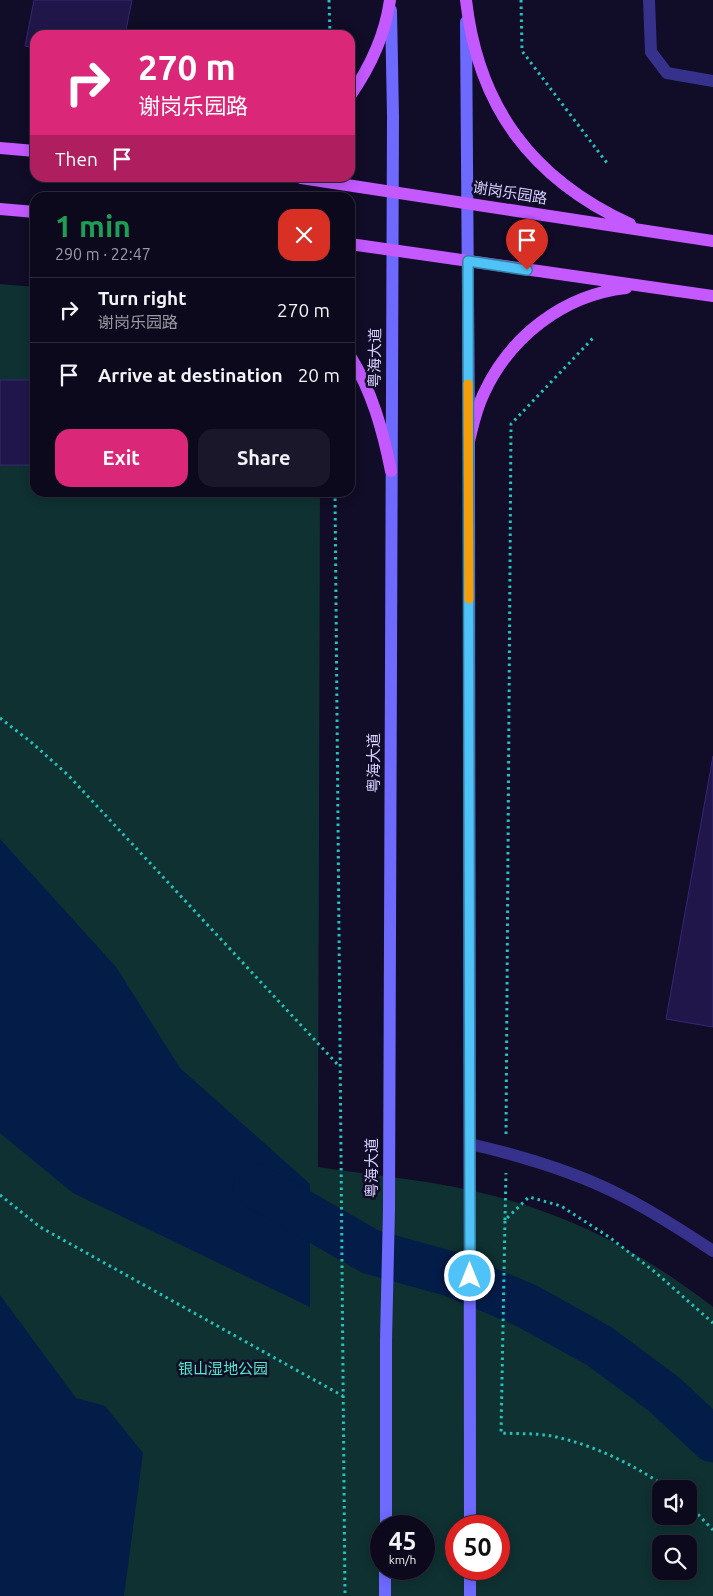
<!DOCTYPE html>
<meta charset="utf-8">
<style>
:root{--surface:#0d091d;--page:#1b172a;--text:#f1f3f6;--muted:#9a9aa4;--line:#2d2a3b;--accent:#db2777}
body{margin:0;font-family:Ubuntu,"Noto Sans SC",sans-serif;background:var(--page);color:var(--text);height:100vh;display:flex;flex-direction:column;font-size:19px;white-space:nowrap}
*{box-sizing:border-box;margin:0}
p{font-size:16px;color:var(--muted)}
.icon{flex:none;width:28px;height:28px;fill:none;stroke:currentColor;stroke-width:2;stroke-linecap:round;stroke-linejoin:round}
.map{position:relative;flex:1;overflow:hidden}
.details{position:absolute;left:30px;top:192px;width:325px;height:305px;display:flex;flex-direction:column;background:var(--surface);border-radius:15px;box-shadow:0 2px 12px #0003,0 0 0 1px var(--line)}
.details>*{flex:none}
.banner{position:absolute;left:30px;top:30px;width:325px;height:152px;border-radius:15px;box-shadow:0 2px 12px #0003,0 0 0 1px var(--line);background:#db2777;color:#fff;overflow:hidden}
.tools{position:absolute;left:652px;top:1480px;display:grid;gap:10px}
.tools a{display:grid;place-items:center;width:45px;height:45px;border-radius:10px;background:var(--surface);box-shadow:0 2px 12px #0003,0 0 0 1px var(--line);font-size:25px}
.speed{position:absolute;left:370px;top:1515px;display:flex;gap:10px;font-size:25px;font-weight:700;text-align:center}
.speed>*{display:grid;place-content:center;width:65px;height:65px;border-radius:50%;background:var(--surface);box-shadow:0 2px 12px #0003,0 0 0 1px var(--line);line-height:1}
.speed small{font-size:12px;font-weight:400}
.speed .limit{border:8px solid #d22;background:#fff;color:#111}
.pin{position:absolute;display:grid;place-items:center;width:42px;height:42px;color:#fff;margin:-51px -21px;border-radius:50% 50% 50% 0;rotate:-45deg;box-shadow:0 0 5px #0007}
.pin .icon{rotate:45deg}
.me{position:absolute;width:55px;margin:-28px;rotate:0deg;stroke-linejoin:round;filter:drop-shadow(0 0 4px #0008)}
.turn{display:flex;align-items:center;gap:18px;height:105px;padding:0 25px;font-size:22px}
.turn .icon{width:65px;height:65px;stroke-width:2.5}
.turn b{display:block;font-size:35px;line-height:42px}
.then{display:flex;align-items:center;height:48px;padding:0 25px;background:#0003;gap:10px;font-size:19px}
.round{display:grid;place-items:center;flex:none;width:52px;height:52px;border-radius:15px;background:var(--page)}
.headline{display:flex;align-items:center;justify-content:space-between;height:85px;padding:0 25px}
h1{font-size:30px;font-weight:700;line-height:38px;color:#1e9e55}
.button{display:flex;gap:10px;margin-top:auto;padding:10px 25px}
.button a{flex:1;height:58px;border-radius:15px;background:var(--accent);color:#fff;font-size:20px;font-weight:700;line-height:58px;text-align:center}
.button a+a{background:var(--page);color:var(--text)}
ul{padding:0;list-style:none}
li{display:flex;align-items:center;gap:15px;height:65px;padding:0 25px;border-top:1px solid var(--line)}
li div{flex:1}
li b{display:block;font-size:19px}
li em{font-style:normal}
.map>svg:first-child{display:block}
.green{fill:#0f3131;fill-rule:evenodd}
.water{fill:#041c48}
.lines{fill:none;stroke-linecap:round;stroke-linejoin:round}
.river{stroke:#041c48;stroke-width:45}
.building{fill:#21164a;stroke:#372678}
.path{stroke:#22c4bb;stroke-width:3;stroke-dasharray:2.5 4;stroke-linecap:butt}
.service{stroke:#36328b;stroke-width:12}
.minor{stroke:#36328b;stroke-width:12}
.secondary{stroke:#6e69ff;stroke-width:12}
.primary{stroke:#c359ff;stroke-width:12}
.route-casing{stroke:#337fa1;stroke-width:12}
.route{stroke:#4fc3f7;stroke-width:9}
.slow{stroke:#f59e0b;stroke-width:9}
.labels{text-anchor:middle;stroke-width:5;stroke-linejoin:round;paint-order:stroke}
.street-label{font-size:15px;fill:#d8d2ff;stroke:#110c27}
.park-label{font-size:15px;fill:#51ecc7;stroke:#110c27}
</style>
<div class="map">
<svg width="713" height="1596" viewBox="0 0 713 1596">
<rect width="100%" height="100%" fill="#110c27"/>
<path class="green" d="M 0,284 L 35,287 L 35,492 L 320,493 L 318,1167 C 378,1176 440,1181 498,1197 C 577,1218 649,1257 713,1307 L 713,1596 L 0,1596 ZM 661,1489 L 689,1489 L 689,1516 L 661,1516 ZM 381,1526 L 424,1526 L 424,1569 L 381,1569 ZM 456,1526 L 499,1526 L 499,1569 L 456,1569 ZM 661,1544 L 689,1544 L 689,1571 L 661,1571 Z"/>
<path class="water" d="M 0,839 L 116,967 L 180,1068 L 310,1184 L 310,1307 L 73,1193 L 0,1133 Z
M 0,1295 L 76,1398 L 105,1406 L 143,1453 L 124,1596 L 0,1596 Z"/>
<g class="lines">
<path class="river" d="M 256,1186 L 371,1252 L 451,1274 L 527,1306 L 599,1346 L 665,1395 L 713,1440"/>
</g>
<path class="building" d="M 34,0 L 132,0 L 125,35 L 35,35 L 35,48 L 25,46 Z
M 0,380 L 35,380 L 35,465 L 0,465 Z
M 713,756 L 713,1027 L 666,1019 Z"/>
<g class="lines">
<path class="path" d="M 329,0 L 330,35
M 521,0 L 522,51 L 607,163
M 335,492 L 345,1596
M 0,718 L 31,742 L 68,775 L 339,1066
M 506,1134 L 511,424 L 595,336
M 0,1195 L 40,1227 L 343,1396
M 505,1220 L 506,1173
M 669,1489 C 633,1464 594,1445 552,1436 C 536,1433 518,1434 501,1433 L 505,1220 L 529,1197 L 561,1206 L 609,1237 L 655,1272 L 713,1323
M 689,1505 L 713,1530"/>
<path class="service" d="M 649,0 L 651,52 L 667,73 L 713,81"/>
<path class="minor" d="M 470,1144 C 522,1156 574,1171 622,1196 C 654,1212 683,1231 713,1251"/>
<path class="secondary" d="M 466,22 L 469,441 L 470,1526
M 386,1526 L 386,1340 L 389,1209 L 393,116 L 391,10
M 385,1596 L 385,1569
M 470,1596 L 470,1569"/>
<path class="primary" d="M 466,0 C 478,107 532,179 630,224
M 350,96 C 371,66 385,36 390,0
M 0,148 L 35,151
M 301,178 L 713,241
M 0,209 L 35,212
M 350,244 L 713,296
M 350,356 C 372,391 383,431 391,471
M 469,441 C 473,425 476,409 484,393 C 510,337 563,295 626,288"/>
</g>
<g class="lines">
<g class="route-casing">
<path id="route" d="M 470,1276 L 468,261 L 527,270"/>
</g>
<use href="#route" class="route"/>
<path class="slow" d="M 468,384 L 469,599"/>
</g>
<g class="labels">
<g class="street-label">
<text transform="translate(510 193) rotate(9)" y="5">谢岗乐园路</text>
<text transform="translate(375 358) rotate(-89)" y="5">粤海大道</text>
<text transform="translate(374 763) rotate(-90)" y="5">粤海大道</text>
<text transform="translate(372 1168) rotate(-90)" y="5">粤海大道</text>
</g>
<g class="park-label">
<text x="223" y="1374">银山湿地公园</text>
</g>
</g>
</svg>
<div class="tools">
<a><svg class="icon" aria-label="sound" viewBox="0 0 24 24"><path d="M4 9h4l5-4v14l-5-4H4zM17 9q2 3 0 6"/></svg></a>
<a><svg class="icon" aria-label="search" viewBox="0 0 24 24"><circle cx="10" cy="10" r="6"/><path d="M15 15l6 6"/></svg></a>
</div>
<div class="speed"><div>45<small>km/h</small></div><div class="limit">50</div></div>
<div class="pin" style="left:527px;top:270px;background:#d93025"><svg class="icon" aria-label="arrive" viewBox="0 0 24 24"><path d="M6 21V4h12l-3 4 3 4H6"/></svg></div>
<svg class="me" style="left:470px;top:1276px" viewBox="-20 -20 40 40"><circle r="17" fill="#4fc3f7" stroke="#fff" stroke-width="3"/><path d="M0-11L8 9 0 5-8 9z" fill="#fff"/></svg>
<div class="banner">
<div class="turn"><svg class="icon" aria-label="right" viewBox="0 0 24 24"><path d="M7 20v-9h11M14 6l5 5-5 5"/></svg><div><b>270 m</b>谢岗乐园路</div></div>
<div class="then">Then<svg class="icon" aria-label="arrive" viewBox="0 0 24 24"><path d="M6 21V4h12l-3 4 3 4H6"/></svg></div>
</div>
<section class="details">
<div class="headline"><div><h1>1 min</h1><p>290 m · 22:47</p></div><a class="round" style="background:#d93025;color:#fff"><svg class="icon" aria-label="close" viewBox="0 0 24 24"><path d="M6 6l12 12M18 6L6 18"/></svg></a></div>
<ul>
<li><svg class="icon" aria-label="right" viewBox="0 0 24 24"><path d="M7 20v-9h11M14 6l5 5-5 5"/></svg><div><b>Turn right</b><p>谢岗乐园路</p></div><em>270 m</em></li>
<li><svg class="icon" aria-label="arrive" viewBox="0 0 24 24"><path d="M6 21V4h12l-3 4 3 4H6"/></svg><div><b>Arrive at destination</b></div><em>20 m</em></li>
</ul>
<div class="button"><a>Exit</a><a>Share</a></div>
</section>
</div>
